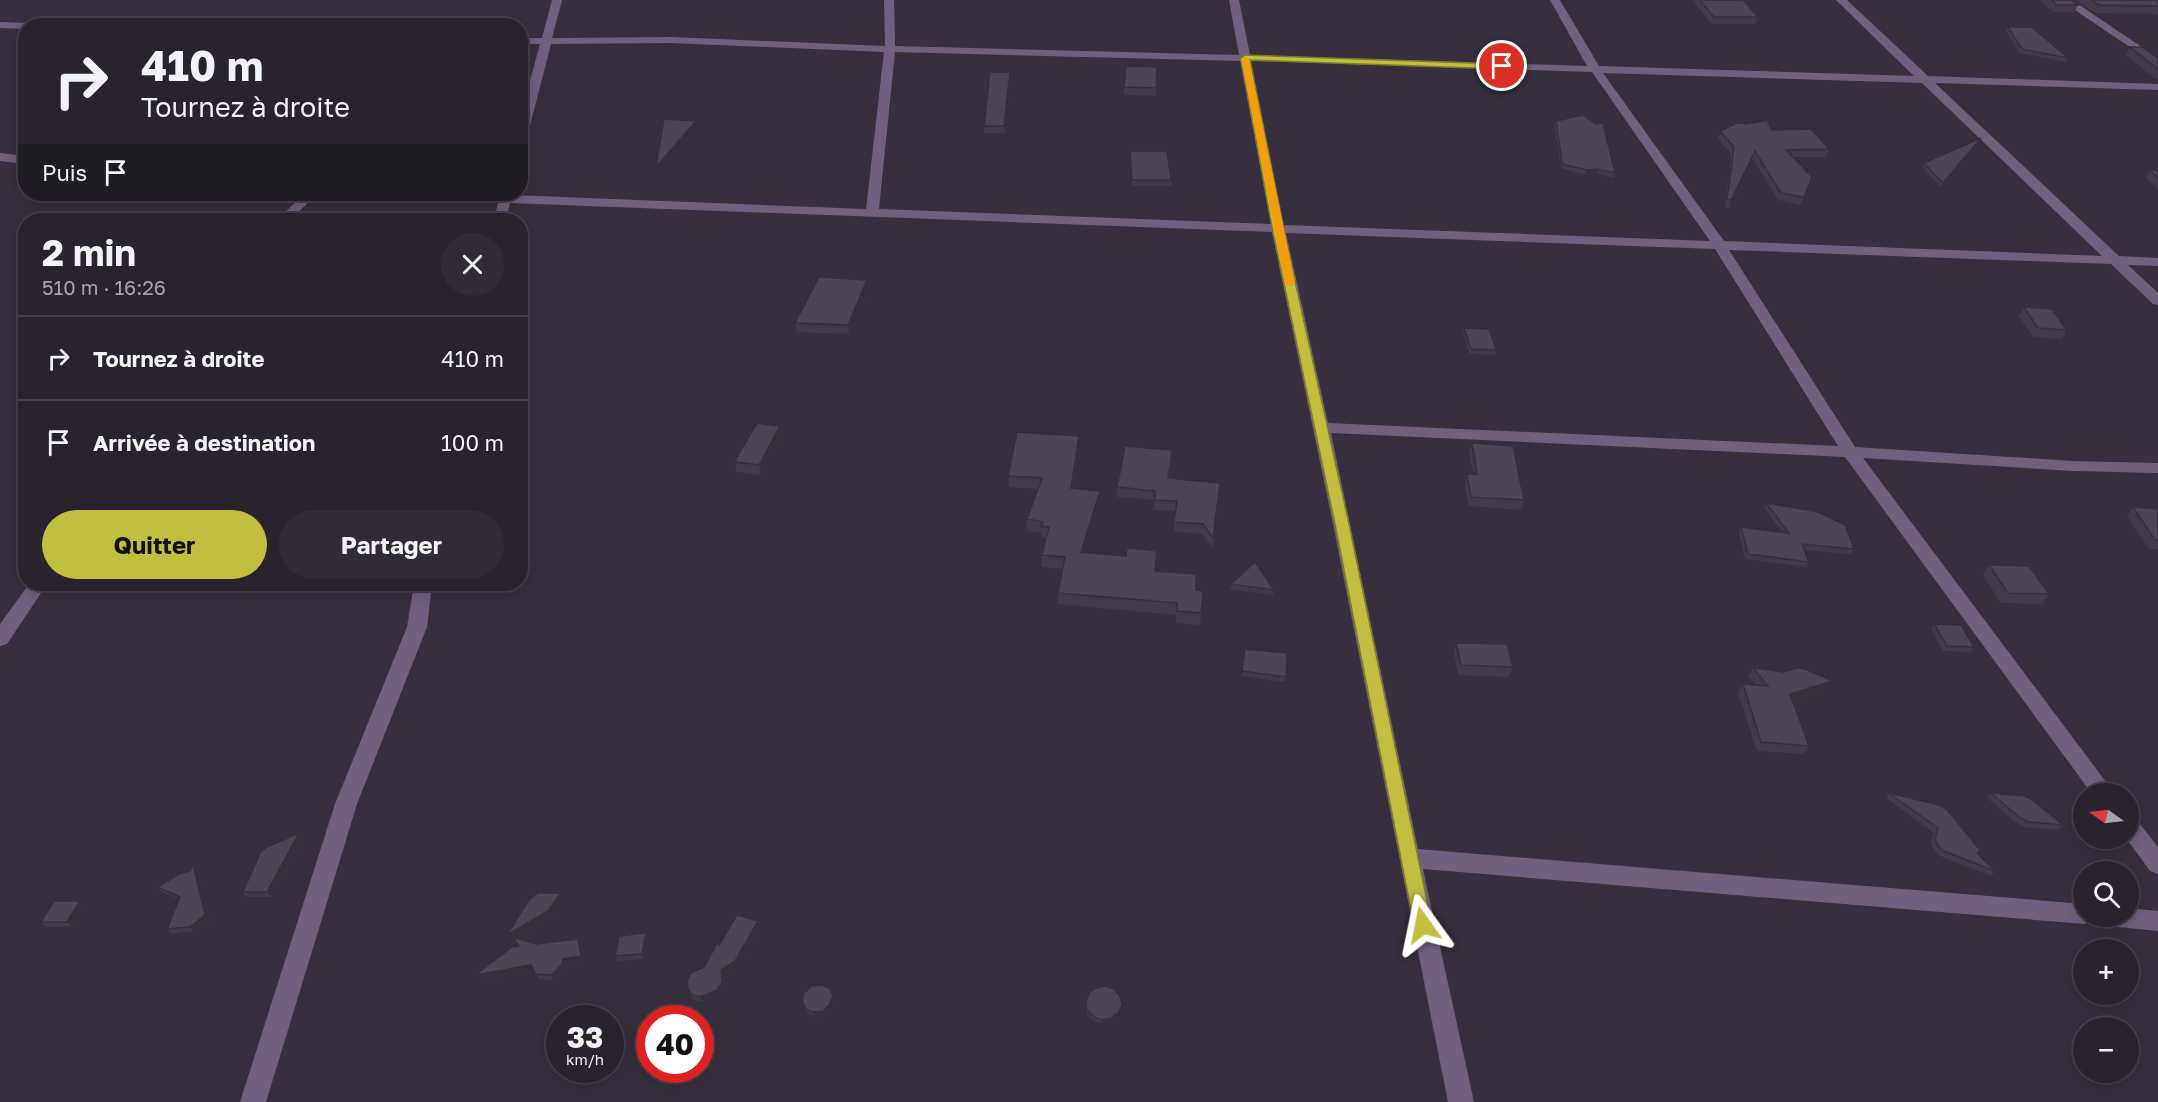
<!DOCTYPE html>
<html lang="fr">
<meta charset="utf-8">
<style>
:root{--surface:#29232e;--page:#312b36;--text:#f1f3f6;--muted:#a5a4aa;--line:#45404a;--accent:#c1be40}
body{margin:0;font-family:"Golos Text",sans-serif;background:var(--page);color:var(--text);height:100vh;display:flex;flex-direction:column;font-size:22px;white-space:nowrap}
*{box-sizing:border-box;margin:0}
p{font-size:20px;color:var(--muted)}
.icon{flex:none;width:33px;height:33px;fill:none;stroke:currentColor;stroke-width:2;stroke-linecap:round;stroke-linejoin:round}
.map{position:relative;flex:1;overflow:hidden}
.sheet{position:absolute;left:18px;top:213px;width:510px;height:378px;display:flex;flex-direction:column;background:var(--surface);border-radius:24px;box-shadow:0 3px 15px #0003,0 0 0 2px var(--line)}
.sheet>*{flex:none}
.guide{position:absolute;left:18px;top:18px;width:510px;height:183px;border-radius:24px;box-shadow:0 3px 15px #0003,0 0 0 2px var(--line);background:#29232e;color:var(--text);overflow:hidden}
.needle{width:39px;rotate:284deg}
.controls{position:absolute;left:2073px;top:783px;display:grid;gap:12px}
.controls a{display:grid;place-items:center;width:66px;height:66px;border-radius:50%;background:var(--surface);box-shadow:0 3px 15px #0003,0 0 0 2px var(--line);font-size:30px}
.speed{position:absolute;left:546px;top:1005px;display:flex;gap:12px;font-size:30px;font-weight:700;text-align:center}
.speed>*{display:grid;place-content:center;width:78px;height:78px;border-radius:50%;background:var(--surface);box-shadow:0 3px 15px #0003,0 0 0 2px var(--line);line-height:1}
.speed small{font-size:15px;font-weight:400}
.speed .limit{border:9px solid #d22;background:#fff;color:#111}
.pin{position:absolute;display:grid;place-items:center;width:51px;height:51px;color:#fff;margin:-26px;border:3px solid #fff;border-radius:50%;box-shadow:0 2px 6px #0007}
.me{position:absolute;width:66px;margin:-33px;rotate:348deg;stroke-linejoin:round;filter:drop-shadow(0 0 4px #0008)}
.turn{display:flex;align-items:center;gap:21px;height:126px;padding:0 24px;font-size:27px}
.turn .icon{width:78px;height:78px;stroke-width:2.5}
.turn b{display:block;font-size:42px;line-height:51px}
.then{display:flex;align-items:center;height:57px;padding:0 24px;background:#0003;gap:12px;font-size:22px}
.round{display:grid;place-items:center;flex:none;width:63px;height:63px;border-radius:32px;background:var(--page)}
.overview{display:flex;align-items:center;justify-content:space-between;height:102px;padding:0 24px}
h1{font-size:36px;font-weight:700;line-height:45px}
.button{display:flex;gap:12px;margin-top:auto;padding:12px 24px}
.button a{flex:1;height:69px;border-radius:36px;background:var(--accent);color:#111;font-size:24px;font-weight:700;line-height:69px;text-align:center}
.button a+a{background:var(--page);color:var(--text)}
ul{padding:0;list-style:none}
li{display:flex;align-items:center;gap:18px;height:84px;padding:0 24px;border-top:2px solid var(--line)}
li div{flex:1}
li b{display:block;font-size:22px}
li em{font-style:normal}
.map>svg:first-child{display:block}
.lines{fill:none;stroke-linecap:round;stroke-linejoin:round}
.minor{fill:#715f7f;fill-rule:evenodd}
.wall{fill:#423a48}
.shaded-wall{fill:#36303b}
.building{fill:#4d4454;stroke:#36303b;stroke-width:1.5}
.route{fill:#c1be40;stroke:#7d7c2a;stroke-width:1.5}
.slow{fill:#f59e0b}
</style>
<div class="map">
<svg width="2158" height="1102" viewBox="0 0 2158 1102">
<rect width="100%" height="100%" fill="#372f3d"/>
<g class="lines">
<path class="minor" d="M 552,0 L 562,0 L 552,38 L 672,37 L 885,46 L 884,0 L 894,0 L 895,46 L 1239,55 L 1229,0 L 1239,0 L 1250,55 L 1587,66 L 1550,0 L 1560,0 L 1599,66 L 1914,76 L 1836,0 L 1847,0 L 1928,76 L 2158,84 L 2158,90 L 1935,83 L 2119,256 L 2158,258 L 2158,266 L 2128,265 L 2158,293 L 2158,305 L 2153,304 L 2111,264 L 1729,250 L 1855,447 L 2073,461 L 2158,463 L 2158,473 L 2073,471 L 1863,458 L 2115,794 L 2092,794 L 1845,457 L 1331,433 L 1418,849 L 2084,904 L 2084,916 L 2094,916 L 2092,921 L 2084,924 L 1423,869 L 1474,1102 L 1448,1102 L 1333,524 L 1272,232 L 510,203 L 506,220 L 494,220 L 498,202 L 448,198 L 442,194 L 512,194 L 512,195 L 866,209 L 884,52 L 672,43 L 551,44 L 526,141 L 520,145 L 520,117 L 540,44 L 520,44 L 520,38 L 542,38 ZM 895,52 L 1240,61 L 1271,224 L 879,209 ZM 1251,61 L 1592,72 L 1710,241 L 1284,225 ZM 1603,73 L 1922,83 L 2102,256 L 1724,241 ZM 1286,233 L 1715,249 L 1838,446 L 1328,423 Z
M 2060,0 L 2072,0 L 2158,58 L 2158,66 Z
M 0,22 L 32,23 L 37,26 L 26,26 L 26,29 L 0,28 Z
M 0,153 L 26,156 L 26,164 L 0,161 Z
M 304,194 L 317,194 L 290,220 L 277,220 Z
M 29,584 L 47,584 L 7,644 L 0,646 L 0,624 Z
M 414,584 L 432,584 L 427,627 L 357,804 L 266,1102 L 240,1102 L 335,804 L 407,627 Z
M 2128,816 L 2136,819 L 2158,847 L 2158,874 L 2150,871 L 2126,838 L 2128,838 Z
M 2128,908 L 2158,911 L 2158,931 L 2108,926 L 2100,923 L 2097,916 L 2128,916 Z"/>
</g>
<path class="wall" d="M 1692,0 L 1743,0 L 1758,17 L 1755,24 L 1712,24 Z
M 2040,0 L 2071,0 L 2078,5 L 2074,12 L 2053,12 Z
M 2075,0 L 2158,0 L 2158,14 L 2095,13 Z
M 2008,27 L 2068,58 L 2066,62 L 2020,53 L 2006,31 Z
M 2130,47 L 2158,58 L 2158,79 L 2155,79 L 2126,55 Z
M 1157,67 L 1156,96 L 1124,95 L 1124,87 Z
M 1010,72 L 1010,79 L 1005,133 L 984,133 L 984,126 Z
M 1556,121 L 1615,173 L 1613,178 L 1596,173 L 1585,175 L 1561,168 L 1554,125 Z
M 1768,123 L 1772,130 L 1829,149 L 1826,157 L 1793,157 L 1812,177 L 1801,205 L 1778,200 L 1752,158 L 1729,208 L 1725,207 L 1731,154 L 1718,139 L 1720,131 L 1746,124 Z
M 1979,142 L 1941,187 L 1922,167 L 1924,163 Z
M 1130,151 L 1171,180 L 1171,186 L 1132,186 Z
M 2150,170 L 2158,170 L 2158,189 L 2146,178 Z
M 868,289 L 849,334 L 797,332 L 795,323 Z
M 2024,307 L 2067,330 L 2062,339 L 2033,337 L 2019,316 Z
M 1464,328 L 1496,350 L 1495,355 L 1470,354 L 1463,333 Z
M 780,426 L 782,436 L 761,475 L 737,472 L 734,462 Z
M 1472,443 L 1524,500 L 1521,510 L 1468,506 L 1465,483 L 1467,474 L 1473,474 L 1469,453 Z
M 1079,447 L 1073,488 L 1100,491 L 1100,503 L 1084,553 L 1126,556 L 1157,551 L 1155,571 L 1196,590 L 1203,591 L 1200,625 L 1176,623 L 1176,615 L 1058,604 L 1058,593 L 1062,569 L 1042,567 L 1042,555 L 1046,538 L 1042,537 L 1042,533 L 1027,531 L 1027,519 L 1038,489 L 1009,487 L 1008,476 Z
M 1172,459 L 1169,478 L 1220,483 L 1213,548 L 1202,534 L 1173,531 L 1176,511 L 1154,510 L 1154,500 L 1117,497 L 1117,487 Z
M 1766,503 L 1854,549 L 1851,554 L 1804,550 L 1809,562 L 1806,567 L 1745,559 L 1739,532 L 1741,527 L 1782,532 L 1764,508 Z
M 2133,507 L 2158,509 L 2158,549 L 2149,549 L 2127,516 Z
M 1989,565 L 2049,594 L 2042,604 L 2001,603 L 1983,575 Z
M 1231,584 L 1274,590 L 1273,595 L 1230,589 Z
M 1934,624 L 1974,647 L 1971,652 L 1943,651 L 1931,629 Z
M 1456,643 L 1513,667 L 1509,677 L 1458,675 L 1454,653 Z
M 1245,649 L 1286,677 L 1285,682 L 1242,676 Z
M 1753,668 L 1828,690 L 1792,701 L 1809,746 L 1804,754 L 1757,751 L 1738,693 L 1743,684 L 1756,685 L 1748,676 Z
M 1889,793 L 1977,853 L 1995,871 L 1991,876 L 1940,856 L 1934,850 L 1931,843 L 1934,833 L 1886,798 Z
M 1991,793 L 2063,825 L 2059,830 L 2024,827 L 2015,822 L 1987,798 Z
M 299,833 L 302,838 L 271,897 L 246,897 L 243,892 Z
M 197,868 L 209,920 L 194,931 L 171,934 L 167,929 L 179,899 L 162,892 L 157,887 Z
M 563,898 L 551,916 L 514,937 L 536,944 L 580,944 L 583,961 L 565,964 L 564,969 L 553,980 L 539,979 L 533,970 L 478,980 L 475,975 L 519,946 L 514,937 L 510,939 Z
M 80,901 L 85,906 L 72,926 L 46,927 L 41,922 Z
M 758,921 L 759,926 L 737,966 L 722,975 L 723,986 L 719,994 L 702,1002 L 694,1000 L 690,994 L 688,989 L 719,944 Z
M 646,933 L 648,938 L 644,959 L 617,961 L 615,956 Z
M 834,1000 L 832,1009 L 824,1015 L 815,1017 L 807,1013 L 802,1001 Z
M 1086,1001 L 1122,1004 L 1121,1009 L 1118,1017 L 1111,1022 L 1102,1024 L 1094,1021 L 1087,1015 Z"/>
<path class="shaded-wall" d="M 1010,72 L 1010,79 L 1005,133 L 1004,126 Z
M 696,121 L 696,125 L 657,171 L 656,167 Z
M 1981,138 L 1979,142 L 1941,187 L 1943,183 Z
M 1755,151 L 1752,158 L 1729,208 L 1731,200 Z
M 1598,169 L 1596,173 L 1585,175 L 1587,170 Z
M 867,280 L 868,289 L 849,334 L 848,325 Z
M 780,426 L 782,436 L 761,475 L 759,465 Z
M 1079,436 L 1079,447 L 1071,499 L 1071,488 Z
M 1100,491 L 1100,503 L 1081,564 L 1081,552 Z
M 1833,681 L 1828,690 L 1785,703 L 1790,694 Z
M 299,833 L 302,838 L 271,897 L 267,892 Z
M 193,864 L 197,868 L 209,920 L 194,931 L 190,927 Z
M 561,893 L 563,898 L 551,916 L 510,939 L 507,935 Z
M 80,901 L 85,906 L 72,926 L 67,922 Z
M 758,921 L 759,926 L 737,966 L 722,975 L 723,986 L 719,994 L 702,1002 L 700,997 Z
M 646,933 L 648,938 L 644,959 L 642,954 Z
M 578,939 L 580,944 L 583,961 L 565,964 L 564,969 L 553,980 L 551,975 Z
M 531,965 L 533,970 L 478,980 L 475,975 Z
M 833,995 L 834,1000 L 832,1009 L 824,1015 L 815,1017 L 813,1012 Z
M 1122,1004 L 1121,1009 L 1118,1017 L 1111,1022 L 1102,1024 L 1102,1020 Z"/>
<path class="building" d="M 1700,0 L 1743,0 L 1758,17 L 1714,17 Z
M 2052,0 L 2071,0 L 2078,5 L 2056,5 Z
M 2091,0 L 2158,0 L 2158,6 L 2099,5 Z
M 2008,27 L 2032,27 L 2068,58 L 2022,49 Z
M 2130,47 L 2142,47 L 2158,58 L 2158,69 Z
M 1126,66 L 1157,67 L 1156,88 L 1124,87 Z
M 990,72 L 1010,72 L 1004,126 L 984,126 Z
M 1583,115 L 1596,124 L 1603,123 L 1615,173 L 1598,169 L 1587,170 L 1562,164 L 1556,121 Z
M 664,119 L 696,121 L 656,167 Z
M 1769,120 L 1768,123 L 1772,130 L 1811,129 L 1829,149 L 1786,150 L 1812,177 L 1804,197 L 1781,193 L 1755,151 L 1731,200 L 1727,199 L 1734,147 L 1720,131 L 1737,123 L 1746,124 Z
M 1981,138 L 1943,183 L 1924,163 Z
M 1130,151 L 1167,151 L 1171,180 L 1132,180 Z
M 2150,170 L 2158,170 L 2158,178 Z
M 819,277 L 867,280 L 848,325 L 795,323 Z
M 2024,307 L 2052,309 L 2067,330 L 2038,328 Z
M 1464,328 L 1489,329 L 1496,350 L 1471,349 Z
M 757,423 L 780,426 L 759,465 L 734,462 Z
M 1017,432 L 1079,436 L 1071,488 L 1100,491 L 1081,552 L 1126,556 L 1127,548 L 1157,551 L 1155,571 L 1196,574 L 1196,590 L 1203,591 L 1201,613 L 1177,611 L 1177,603 L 1058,593 L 1065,557 L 1042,555 L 1049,527 L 1041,526 L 1043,522 L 1027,519 L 1042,478 L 1008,476 Z
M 1472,443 L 1513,446 L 1524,500 L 1471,497 L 1467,474 L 1477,474 Z
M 1125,446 L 1172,450 L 1168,478 L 1220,483 L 1213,538 L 1203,524 L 1174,522 L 1177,501 L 1155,500 L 1155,491 L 1117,487 Z
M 1766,503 L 1818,512 L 1845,525 L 1854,549 L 1802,544 L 1809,562 L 1748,554 L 1741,527 L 1789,533 Z
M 2133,507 L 2158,509 L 2158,540 L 2155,540 Z
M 1255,562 L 1274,590 L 1231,584 Z
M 1989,565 L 2029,566 L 2049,594 L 2008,593 Z
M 1934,624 L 1961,625 L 1974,647 L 1947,646 Z
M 1456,643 L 1507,644 L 1513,667 L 1461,665 Z
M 1245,649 L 1287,653 L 1286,677 L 1242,671 Z
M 1753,668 L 1783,672 L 1798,668 L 1805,669 L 1833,681 L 1790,694 L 1809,746 L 1761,742 L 1743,684 L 1768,686 Z
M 1889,793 L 1939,805 L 1947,810 L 1980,850 L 1977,853 L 1995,871 L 1944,851 L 1937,845 L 1935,839 L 1938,828 Z
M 1991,793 L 2025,796 L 2034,801 L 2063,825 L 2028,822 L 2019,817 Z
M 299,833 L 267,892 L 243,892 L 260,853 L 267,847 Z
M 193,864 L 205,915 L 190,927 L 167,929 L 180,897 L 157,887 L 181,873 L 190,871 Z
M 538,893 L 561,893 L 548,911 L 507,935 L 530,898 Z
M 54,901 L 80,901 L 67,922 L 41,922 Z
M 737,915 L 758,921 L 735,961 L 721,970 L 722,982 L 717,990 L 700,997 L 692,995 L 688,989 L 687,981 L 691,973 L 704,967 L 718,942 L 719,945 Z
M 646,933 L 642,954 L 615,956 L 619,936 Z
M 513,937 L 536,944 L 578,939 L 581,956 L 563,959 L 562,964 L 551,975 L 536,974 L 531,965 L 475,975 L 512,947 L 519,946 Z
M 821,985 L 829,988 L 833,995 L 830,1004 L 823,1011 L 813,1012 L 806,1009 L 802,1001 L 804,993 L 812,986 Z
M 1105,986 L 1114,989 L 1120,996 L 1122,1004 L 1119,1012 L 1111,1018 L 1102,1020 L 1094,1017 L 1087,1010 L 1086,1001 L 1089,993 L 1096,988 Z"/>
<path class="route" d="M 1245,55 L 1502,64 L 1506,66 L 1502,69 L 1250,60 L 1283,227 L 1349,524 L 1432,925 L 1429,930 L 1423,932 L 1417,930 L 1414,925 L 1335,524 L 1272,227 L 1241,58 Z"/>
<path class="slow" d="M 1245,57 L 1249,59 L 1295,283 L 1290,287 L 1285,283 L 1241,59 Z"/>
</svg>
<div class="controls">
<a><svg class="needle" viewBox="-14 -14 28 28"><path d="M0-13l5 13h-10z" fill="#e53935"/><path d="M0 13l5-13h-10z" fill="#a5a4aa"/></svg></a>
<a><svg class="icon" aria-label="search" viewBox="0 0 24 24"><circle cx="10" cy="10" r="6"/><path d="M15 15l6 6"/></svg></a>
<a>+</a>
<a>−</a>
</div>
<div class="speed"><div>33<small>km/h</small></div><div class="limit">40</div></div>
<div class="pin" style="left:1502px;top:66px;background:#d93025"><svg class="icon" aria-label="arrive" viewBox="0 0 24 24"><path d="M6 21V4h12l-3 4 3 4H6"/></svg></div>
<svg class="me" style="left:1423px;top:925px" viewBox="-20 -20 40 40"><path d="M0-17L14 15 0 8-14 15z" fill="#c1be40" stroke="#fff" stroke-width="4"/></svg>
<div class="guide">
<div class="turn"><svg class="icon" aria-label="right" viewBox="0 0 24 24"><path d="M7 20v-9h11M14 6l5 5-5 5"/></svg><div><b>410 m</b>Tournez à droite</div></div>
<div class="then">Puis<svg class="icon" aria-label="arrive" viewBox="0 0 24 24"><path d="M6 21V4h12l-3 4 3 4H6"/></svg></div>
</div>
<section class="sheet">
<div class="overview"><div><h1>2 min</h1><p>510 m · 16:26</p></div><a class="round"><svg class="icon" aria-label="close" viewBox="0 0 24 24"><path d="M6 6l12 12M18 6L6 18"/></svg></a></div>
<ul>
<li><svg class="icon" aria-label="right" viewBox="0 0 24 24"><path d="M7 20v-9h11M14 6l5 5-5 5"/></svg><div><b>Tournez à droite</b></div><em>410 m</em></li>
<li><svg class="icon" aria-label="arrive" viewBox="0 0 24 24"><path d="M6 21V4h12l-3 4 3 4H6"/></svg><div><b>Arrivée à destination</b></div><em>100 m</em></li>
</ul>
<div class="button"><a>Quitter</a><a>Partager</a></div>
</section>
</div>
